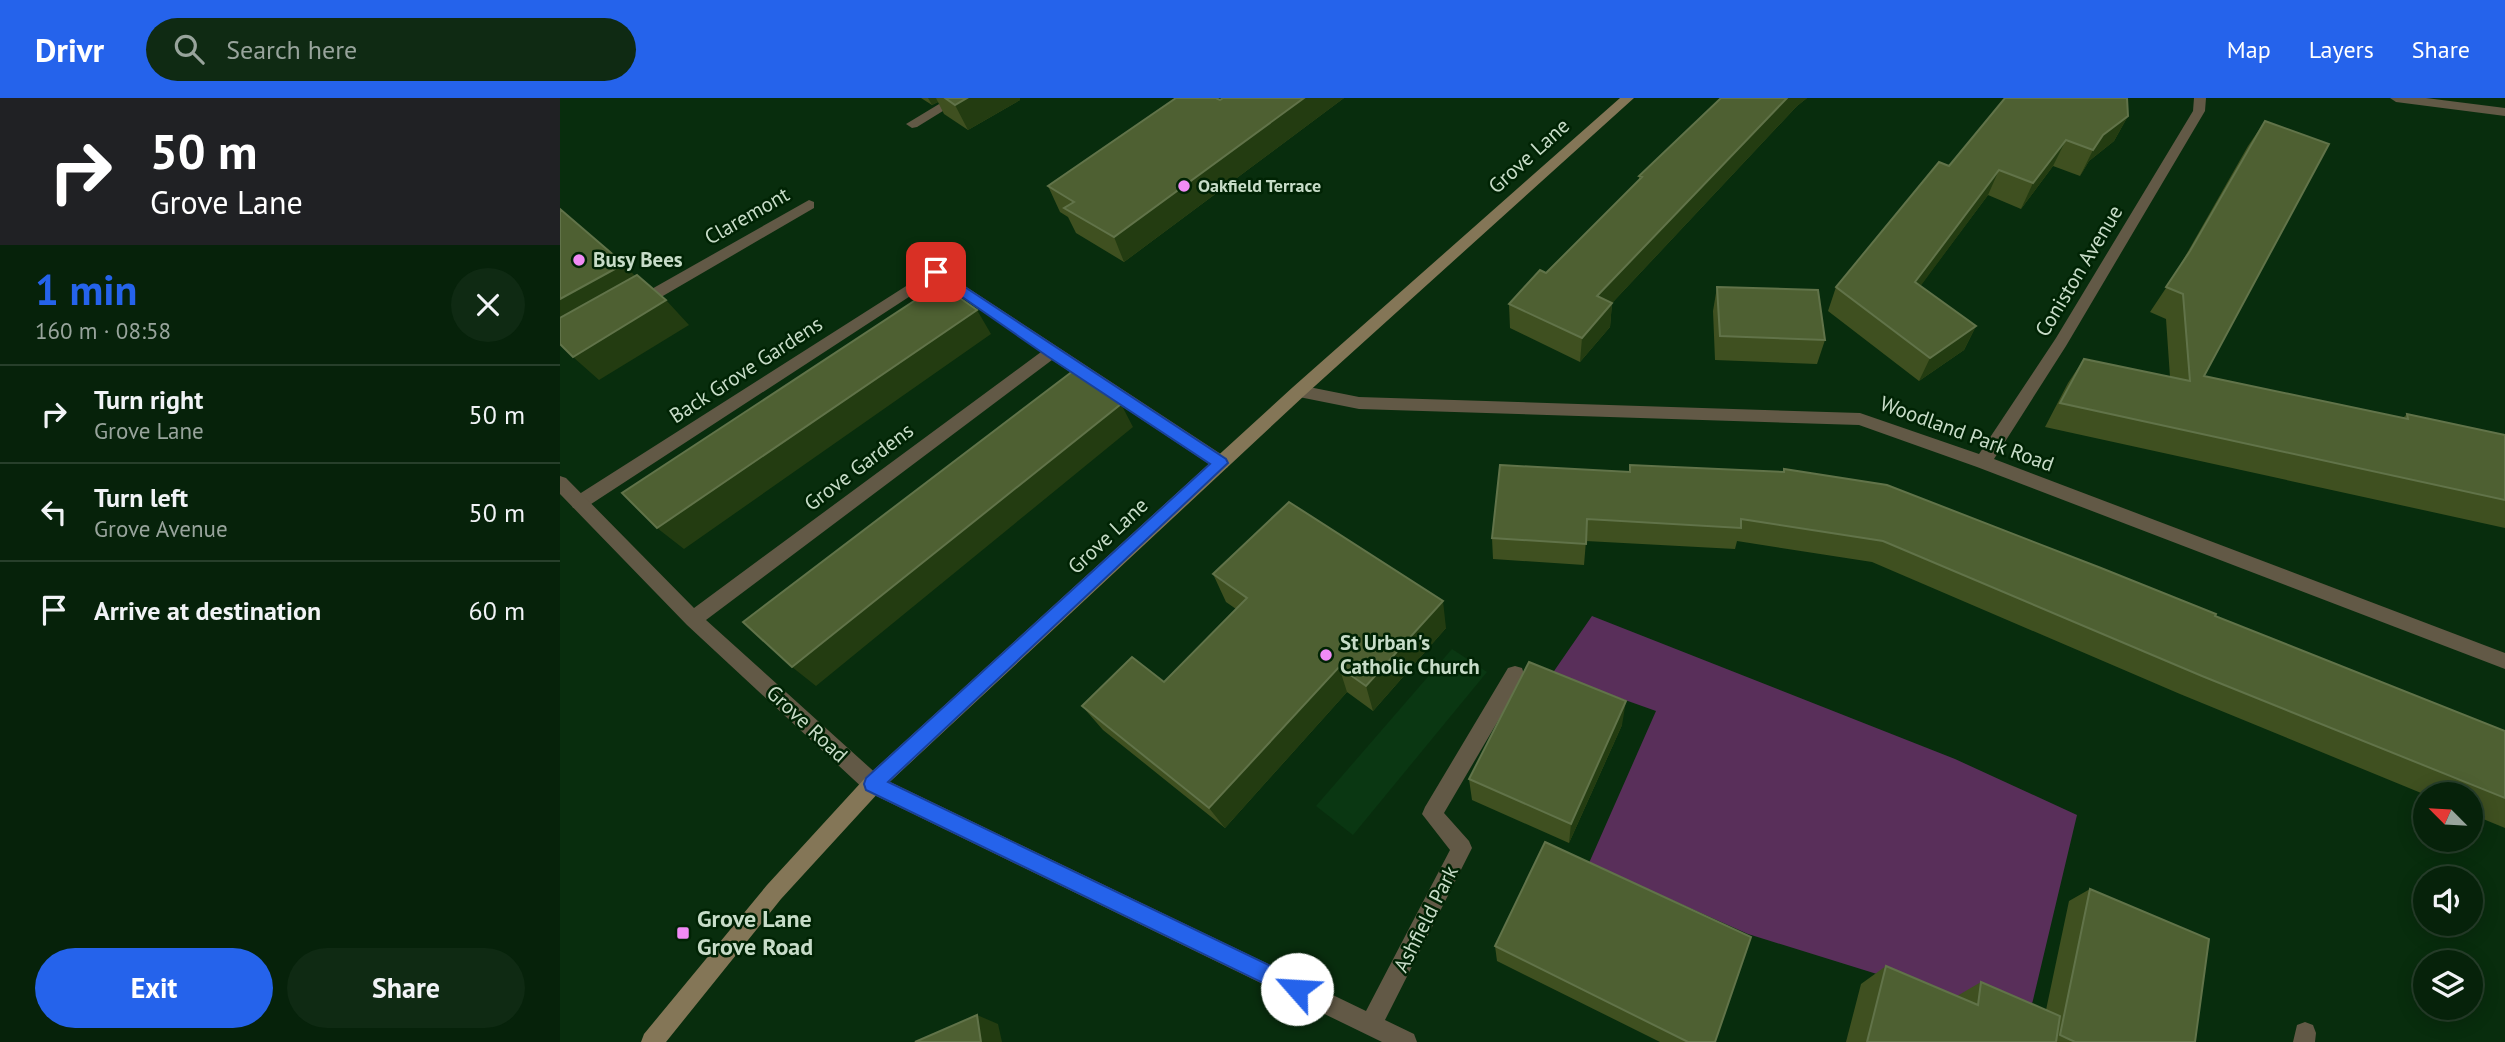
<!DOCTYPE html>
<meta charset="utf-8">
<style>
:root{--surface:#06220a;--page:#0f2a13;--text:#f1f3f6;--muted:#98a49c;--line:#273f2b;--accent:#2563eb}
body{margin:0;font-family:"PT Sans",sans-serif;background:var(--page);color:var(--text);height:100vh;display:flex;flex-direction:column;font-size:26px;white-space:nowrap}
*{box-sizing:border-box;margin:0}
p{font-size:23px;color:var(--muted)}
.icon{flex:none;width:38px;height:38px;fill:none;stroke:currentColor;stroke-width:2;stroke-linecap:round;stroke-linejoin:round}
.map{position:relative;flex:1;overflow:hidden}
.side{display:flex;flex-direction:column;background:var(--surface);width:560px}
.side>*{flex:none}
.guide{background:#202124;color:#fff;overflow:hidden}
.needle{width:46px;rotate:294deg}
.tools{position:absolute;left:1853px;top:684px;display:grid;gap:14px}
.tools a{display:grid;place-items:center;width:70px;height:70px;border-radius:50%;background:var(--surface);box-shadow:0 4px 18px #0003,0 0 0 2px var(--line);font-size:35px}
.pin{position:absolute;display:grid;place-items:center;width:60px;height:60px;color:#fff;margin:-30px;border-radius:14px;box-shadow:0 4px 10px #0006}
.me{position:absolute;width:77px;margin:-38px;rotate:296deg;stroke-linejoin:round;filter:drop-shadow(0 0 5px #0008)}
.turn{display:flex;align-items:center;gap:24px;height:147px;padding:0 35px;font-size:32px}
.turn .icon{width:91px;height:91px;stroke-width:2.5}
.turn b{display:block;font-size:49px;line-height:60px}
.round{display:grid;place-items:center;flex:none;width:74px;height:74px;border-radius:37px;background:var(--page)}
.overview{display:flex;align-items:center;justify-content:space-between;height:119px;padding:0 35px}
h1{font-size:42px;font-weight:800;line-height:52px;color:var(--accent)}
.button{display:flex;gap:14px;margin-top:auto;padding:14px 35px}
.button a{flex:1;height:80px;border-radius:42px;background:var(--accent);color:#fff;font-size:28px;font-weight:800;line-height:80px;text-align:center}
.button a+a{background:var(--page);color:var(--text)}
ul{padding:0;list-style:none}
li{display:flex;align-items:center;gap:21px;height:98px;padding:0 35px;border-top:2px solid var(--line)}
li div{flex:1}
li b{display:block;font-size:26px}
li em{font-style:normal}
header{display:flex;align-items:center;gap:42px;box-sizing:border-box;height:98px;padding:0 35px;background:var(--accent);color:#fff}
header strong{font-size:33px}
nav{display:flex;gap:38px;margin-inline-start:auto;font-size:24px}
.search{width:490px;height:63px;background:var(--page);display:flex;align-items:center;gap:18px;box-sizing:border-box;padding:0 24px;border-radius:38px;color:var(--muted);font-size:26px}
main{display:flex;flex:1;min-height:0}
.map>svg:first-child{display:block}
.built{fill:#0a3712}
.green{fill:#592f5a}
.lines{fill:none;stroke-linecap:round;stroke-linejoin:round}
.service{fill:#625946;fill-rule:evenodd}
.minor{fill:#625946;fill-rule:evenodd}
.secondary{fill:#847657;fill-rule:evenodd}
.wall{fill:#3f5020}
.shaded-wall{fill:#233c11}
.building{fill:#4e6032;stroke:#617349;stroke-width:2}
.route{fill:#2563eb;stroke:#184099;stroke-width:2}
.poi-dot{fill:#f18bf5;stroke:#002304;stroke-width:2.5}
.labels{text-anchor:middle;stroke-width:5;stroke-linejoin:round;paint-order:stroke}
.far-poi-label{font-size:18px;font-weight:bold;fill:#c7dcc8;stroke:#002304;text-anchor:start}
.street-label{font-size:21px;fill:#c7dcc8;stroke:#002304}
.poi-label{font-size:21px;font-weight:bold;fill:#c7dcc8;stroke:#002304;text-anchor:start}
.near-poi-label{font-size:24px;font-weight:bold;fill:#c7dcc8;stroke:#002304;text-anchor:start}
</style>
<header>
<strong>Drivr</strong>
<div class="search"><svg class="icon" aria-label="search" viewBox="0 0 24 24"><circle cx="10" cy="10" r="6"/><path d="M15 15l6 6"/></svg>Search here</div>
<nav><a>Map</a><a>Layers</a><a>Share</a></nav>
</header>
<main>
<section class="side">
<div class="guide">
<div class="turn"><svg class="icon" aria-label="right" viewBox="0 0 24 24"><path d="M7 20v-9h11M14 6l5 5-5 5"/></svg><div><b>50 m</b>Grove Lane</div></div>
</div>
<div class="overview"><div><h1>1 min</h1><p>160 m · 08:58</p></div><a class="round"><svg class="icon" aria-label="close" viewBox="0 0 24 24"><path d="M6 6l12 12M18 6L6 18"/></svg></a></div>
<ul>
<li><svg class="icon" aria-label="right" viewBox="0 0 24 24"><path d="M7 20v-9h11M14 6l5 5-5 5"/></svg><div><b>Turn right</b><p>Grove Lane</p></div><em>50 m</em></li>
<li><svg class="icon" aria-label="left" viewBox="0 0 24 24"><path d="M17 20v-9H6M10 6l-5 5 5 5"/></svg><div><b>Turn left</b><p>Grove Avenue</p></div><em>50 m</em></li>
<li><svg class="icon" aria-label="arrive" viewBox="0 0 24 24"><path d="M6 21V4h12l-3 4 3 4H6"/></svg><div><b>Arrive at destination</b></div><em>60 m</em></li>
</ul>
<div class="button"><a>Exit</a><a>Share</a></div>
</section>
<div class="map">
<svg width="1945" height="944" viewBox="0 0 1945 944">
<rect width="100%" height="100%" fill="#082d0d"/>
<path class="built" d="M 892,551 L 927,574 L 793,737 L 756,708 Z"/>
<path class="green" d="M 1032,518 L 1395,661 L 1517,717 L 1468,923 L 1188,836 L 1029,765 L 1096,613 L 992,576 Z"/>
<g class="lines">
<path class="service" d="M 389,0 L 404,0 L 357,29 L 352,30 L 346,26 Z
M 249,102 L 254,104 L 254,110 L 84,209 L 74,209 L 72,205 L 74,201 Z
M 376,169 L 381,170 L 383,174 L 381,178 L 25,410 L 13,410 L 11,405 L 13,400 Z"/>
<path class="minor" d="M 1634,0 L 1646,0 L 1645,13 L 1506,248 L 1434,361 L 1945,555 L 1945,571 L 1417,369 L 1299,327 L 799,311 L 739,299 L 731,293 L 739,287 L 799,299 L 1300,315 L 1419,356 L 1496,240 L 1633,13 Z
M 1830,0 L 1866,0 L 1945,10 L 1945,18 L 1836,4 Z
M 376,169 L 667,360 L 669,365 L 667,370 L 655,370 L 492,262 L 146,522 L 320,679 L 806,913 L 890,752 L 862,716 L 865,709 L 948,570 L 955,568 L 962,570 L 964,576 L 962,582 L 884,715 L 909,743 L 912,750 L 825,922 L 854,936 L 857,944 L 822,944 L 306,693 L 127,527 L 0,396 L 0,378 L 6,380 L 134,510 L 481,254 L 371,178 L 369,174 L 371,170 Z
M 1745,924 L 1753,927 L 1756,935 L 1755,944 L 1733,944 L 1737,927 Z"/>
<path class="secondary" d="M 1060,0 L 1074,0 L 745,297 L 320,693 L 221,801 L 106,944 L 81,944 L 84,936 L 207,787 L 306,679 L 733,289 Z"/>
</g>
<path class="wall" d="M 361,0 L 460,0 L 460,2 L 408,32 L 384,16 L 378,4 L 372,7 Z
M 663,0 L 784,0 L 564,164 L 516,135 L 508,119 L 500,114 L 488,88 Z
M 1161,0 L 1247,0 L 1237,8 L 1052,205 L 1050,229 L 1020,264 L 950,230 L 949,206 L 986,175 L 1079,82 L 1079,78 Z
M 1568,18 L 1554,43 L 1529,63 L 1520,78 L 1493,68 L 1461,111 L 1428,97 L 1360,188 L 1416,228 L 1404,252 L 1359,283 L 1268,213 L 1276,189 L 1389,68 Z
M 1705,23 L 1644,278 L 1843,320 L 1847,316 L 1945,337 L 1945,430 L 1485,329 L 1508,285 L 1524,261 L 1610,279 L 1606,221 L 1590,214 L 1614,178 L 1688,48 Z
M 1157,189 L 1265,242 L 1257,266 L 1155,262 L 1153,213 Z
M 1070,367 L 1223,374 L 1224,371 L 1655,518 L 1945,633 L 1945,730 L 1911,716 L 1911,696 L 1866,697 L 1620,596 L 1312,464 L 1177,443 L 1175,451 L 1026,443 L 1024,467 L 933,461 L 932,440 L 1069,374 Z
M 653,476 L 886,530 L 813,613 L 787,594 L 665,730 L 543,632 L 522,608 L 604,584 L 676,511 L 666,504 Z
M 1062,627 L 1009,745 L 912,702 L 909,681 Z
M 1530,791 L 1635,944 L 1286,944 L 1301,886 L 1326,868 L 1397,898 L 1421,884 L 1486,912 L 1509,803 Z
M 935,848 L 1155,944 L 1100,944 L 937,863 Z"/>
<path class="shaded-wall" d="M 368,0 L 376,0 L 378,4 L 372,7 Z
M 407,0 L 460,0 L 460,2 L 408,32 L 395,7 Z
M 744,0 L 784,0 L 564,164 L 554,139 Z
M 1227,0 L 1247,0 L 1237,8 L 1052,205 L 1050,229 L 1020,264 L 1022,240 L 1037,198 Z
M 1568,18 L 1554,43 L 1529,63 L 1520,78 L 1533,52 L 1543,37 Z
M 1506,42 L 1493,68 L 1461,111 L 1473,85 Z
M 1439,72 L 1428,97 L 1345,209 L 1355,184 Z
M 64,166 L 87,191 L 0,241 L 0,201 Z
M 106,202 L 129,227 L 39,282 L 13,259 Z
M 417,212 L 431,236 L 124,451 L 97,430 Z
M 1416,228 L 1404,252 L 1359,283 L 1370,260 Z
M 561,306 L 573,329 L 256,588 L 232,569 Z
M 883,503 L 886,530 L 813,613 L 806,588 Z
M 779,569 L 787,594 L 665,730 L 649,710 Z
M 1066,603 L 1062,627 L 1009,745 L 1011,726 Z
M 417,917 L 438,926 L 442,944 L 421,944 Z"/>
<path class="building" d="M 385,0 L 407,0 L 395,7 Z
M 616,0 L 656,0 L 660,2 L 663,0 L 744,0 L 554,139 L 504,110 L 514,104 L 488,88 Z
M 1161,0 L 1227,0 L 1037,198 L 1052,205 L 1022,240 L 949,206 L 980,172 L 986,175 L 1082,79 L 1079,78 Z
M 1445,0 L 1567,0 L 1568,18 L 1543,37 L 1533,52 L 1506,42 L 1473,85 L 1439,72 L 1355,184 L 1416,228 L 1370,260 L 1276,189 L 1379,64 L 1389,68 Z
M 1705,23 L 1769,46 L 1644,278 L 1848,321 L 1847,316 L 1945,337 L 1945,402 L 1500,305 L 1524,261 L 1630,283 L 1623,196 L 1606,189 L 1630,153 Z
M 0,111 L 64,166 L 0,201 Z
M 77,177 L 106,202 L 13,259 L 0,246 L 0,220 Z
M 380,186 L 417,212 L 97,430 L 62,395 Z
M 1157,189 L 1258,192 L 1265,242 L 1160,238 Z
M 513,273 L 561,306 L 232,569 L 183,524 Z
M 940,367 L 1070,374 L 1070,367 L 1224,374 L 1224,371 L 1327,387 L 1541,470 L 1656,516 L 1655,518 L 1945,633 L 1945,700 L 1642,578 L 1323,443 L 1181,421 L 1181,430 L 1027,421 L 1026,446 L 932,440 Z
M 729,404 L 883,503 L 806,588 L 779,569 L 649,710 L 522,608 L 572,559 L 604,584 L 687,500 L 653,476 Z
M 969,564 L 1066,603 L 1011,726 L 909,681 Z
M 985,744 L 1191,839 L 1155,944 L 1128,944 L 935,848 Z
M 1530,791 L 1649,841 L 1635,944 L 1515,944 L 1500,937 Z
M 1326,868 L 1418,907 L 1421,884 L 1500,918 L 1496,944 L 1307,944 Z
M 417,917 L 421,944 L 355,944 Z"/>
<path class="route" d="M 376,170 L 666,361 L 668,365 L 328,684 L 744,884 L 747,891 L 744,898 L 737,901 L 730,898 L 306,692 L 304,686 L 306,680 L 650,366 L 487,258 L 372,178 L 372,171 Z"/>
<g class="poi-dot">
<circle cx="624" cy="88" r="7"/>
<circle cx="19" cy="162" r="7"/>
<circle cx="766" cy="557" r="7"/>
<rect x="116" y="828" width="14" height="14" rx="3.5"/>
</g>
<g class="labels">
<g class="far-poi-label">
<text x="638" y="94">Oakfield Terrace</text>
</g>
<g class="street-label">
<text transform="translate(969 58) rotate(-42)" y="7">Grove Lane</text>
<text transform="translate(187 118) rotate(-30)" y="7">Claremont</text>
<text transform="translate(1519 173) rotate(-59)" y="7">Coniston Avenue</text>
<text transform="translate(186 272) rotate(-33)" y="7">Back Grove Gardens</text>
<text transform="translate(1407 336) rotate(20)" y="7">Woodland Park Road</text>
<text transform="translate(299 369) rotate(-37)" y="7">Grove Gardens</text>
<text transform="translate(548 438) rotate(-43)" y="7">Grove Lane</text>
<text transform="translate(247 626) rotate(43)" y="7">Grove Road</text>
<text transform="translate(866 821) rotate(-63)" y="7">Ashfield Park</text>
</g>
<g class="poi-label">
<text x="33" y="169">Busy Bees</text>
<text x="780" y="552">St Urban's<tspan x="780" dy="24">Catholic Church</tspan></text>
</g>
<g class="near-poi-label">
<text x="137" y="829">Grove Lane<tspan x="137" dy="28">Grove Road</tspan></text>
</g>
</g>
</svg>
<div class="tools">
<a><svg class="needle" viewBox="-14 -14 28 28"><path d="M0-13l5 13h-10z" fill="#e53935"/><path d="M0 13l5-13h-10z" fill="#98a49c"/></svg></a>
<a><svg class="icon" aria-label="sound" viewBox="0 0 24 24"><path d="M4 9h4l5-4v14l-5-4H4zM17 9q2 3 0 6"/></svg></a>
<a><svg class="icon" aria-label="layers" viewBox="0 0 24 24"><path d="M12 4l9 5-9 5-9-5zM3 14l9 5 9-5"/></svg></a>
</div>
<div class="pin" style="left:376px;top:174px;background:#d93025"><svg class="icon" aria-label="arrive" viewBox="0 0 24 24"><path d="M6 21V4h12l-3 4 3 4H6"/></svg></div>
<svg class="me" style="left:737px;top:891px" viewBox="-20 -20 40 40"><circle r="19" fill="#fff"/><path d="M0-13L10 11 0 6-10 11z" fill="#2563eb"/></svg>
</div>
</main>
